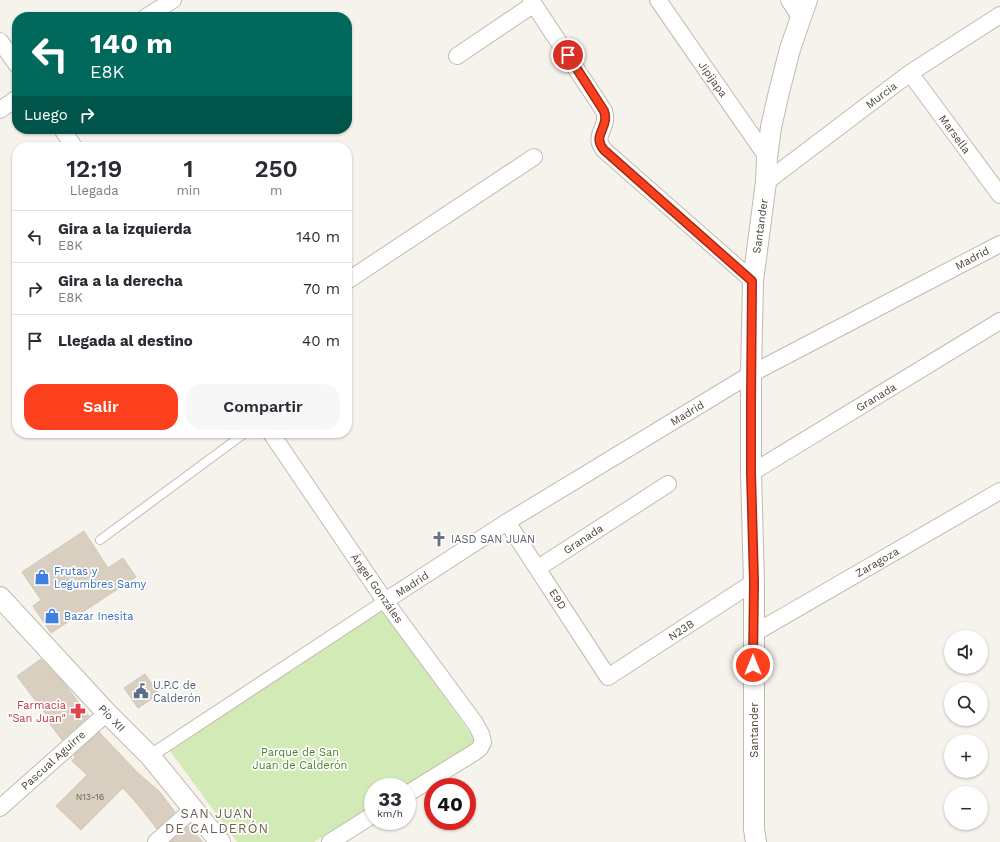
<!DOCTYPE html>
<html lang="es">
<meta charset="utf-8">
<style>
:root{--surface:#fff;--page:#f7f7f7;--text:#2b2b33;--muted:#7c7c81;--line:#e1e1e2;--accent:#fc3f1d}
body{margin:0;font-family:"Work Sans",sans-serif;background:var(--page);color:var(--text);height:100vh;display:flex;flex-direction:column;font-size:15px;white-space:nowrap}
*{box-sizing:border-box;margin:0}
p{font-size:13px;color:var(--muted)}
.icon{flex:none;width:22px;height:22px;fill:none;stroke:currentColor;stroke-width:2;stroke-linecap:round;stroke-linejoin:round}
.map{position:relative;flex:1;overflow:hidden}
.drawer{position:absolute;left:12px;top:142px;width:340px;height:296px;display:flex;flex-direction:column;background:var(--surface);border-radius:16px;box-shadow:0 1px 3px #0004}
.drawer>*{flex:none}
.banner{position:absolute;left:12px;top:12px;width:340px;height:122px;border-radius:16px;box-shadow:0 1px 3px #0004;background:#00695c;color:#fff;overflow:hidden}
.tools{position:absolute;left:944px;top:630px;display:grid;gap:8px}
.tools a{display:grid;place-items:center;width:44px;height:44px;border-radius:50%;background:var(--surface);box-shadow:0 1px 3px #0004;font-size:20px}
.speed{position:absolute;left:364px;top:778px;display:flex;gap:8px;font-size:20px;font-weight:700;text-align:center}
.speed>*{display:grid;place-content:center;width:52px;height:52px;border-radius:50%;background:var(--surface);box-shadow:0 1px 3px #0004;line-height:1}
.speed small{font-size:10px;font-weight:400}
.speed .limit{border:6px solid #d22;background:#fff;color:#111}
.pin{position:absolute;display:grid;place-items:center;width:34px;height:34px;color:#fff;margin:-17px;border:2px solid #fff;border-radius:50%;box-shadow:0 1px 4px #0007}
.me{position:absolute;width:44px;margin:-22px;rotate:0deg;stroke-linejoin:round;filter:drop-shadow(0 0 3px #0008)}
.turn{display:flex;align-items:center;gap:14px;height:84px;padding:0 12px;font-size:18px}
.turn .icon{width:52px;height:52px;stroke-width:2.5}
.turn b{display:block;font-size:28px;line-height:34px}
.then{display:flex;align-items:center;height:38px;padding:0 12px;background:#0003;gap:8px;font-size:15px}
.eta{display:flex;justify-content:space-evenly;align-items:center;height:68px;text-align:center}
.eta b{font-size:24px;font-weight:600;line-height:28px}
.action{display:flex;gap:8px;margin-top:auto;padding:8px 12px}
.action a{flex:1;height:46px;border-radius:16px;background:var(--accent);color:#fff;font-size:16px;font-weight:600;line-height:46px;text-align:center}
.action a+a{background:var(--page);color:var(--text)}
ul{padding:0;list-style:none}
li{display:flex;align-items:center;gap:12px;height:52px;padding:0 12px;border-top:1px solid var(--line)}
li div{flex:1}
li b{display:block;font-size:15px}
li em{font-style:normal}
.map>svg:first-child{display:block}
.green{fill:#d2eab5}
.building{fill:#d8cfc1;stroke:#d3c7b4}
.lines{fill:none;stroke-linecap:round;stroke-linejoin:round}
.service-casing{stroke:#c2bbae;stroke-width:10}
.pedestrian-casing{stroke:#c2bbae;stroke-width:14}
.minor-casing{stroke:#c2bbae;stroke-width:18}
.tertiary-casing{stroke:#c2bbae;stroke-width:22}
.service{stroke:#fff;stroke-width:8}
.pedestrian{stroke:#fff;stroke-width:12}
.minor{stroke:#fff;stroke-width:16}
.tertiary{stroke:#fff;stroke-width:20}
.route-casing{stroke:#a42913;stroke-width:10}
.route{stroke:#fc3f1d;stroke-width:7}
.labels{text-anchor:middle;stroke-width:3.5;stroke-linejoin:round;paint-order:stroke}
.number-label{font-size:9px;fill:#6e675b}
.street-label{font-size:11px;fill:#4b4439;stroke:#fff}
.worship-label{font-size:11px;fill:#5b616d;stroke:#fff;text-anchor:start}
.shop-label{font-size:11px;fill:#366cbe;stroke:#fff;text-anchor:start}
.service-label{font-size:11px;fill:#4e5e75;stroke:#fff;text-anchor:start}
.health-label{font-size:11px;fill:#be3a42;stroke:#fff;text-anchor:end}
.park-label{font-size:11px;fill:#4a7f2a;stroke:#fff}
.quarter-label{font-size:13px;letter-spacing:1px;fill:#6e6250;stroke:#fff}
</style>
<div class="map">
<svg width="1000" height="842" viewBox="0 0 1000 842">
<rect width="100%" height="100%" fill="#f6f3ec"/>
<path class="green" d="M 382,609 L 477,743 L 404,787 L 373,787 L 373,806 L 314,842 L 237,842 L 170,751 Z"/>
<path class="building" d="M 84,531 L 108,568 L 123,558 L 136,577 L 51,633 L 33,606 L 41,600 L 22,572 Z
M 41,659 L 63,682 L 89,716 L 62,740 L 45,717 L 47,716 L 17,676 Z
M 145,674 L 159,694 L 138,708 L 124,688 Z
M 99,732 L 138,773 L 159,791 L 175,812 L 157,829 L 139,806 L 123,788 L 81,830 L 56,806 L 87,775 L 72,761 L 75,757 L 74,755 Z
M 188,826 L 203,842 L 170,842 Z"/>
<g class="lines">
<g class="service-casing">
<path id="service" d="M 100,540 L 245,433"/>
</g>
<g class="pedestrian-casing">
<path id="pedestrian" d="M 150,756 L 385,601"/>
</g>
<g class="minor-casing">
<path id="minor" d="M 531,0 L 604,111 C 610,128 591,135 604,150 L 753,281
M 658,0 L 767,157
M 789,0 L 800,17
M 146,17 L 173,0
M 0,41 L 17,65
M 457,56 L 534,4
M 910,73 L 1000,195
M 0,110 L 17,98
M 62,129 L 74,147
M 766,182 L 910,73 L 1000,15
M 347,281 L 534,157
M 271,433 L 385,601 L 475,723 L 481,734 L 483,742 L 480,748 L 475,752 L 407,794
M 751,473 L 1000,321
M 507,522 L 608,677 L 754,582
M 538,568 L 668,484
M 385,601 L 507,522 L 751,374 L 1000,244
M 753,634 L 1000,491
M 0,808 L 107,713
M 156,842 L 193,809
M 330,842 L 373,815"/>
</g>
<g class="tertiary-casing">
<path id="tertiary" d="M 0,597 L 107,713 L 150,756 L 220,842
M 756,842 L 754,829 L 754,582 L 751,473 L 751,374 L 753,281 L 766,182 L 767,157 L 771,127 L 779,92 L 790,49 L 807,0"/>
</g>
<use href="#service" class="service"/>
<use href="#pedestrian" class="pedestrian"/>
<use href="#minor" class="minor"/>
<use href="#tertiary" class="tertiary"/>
</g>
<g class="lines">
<g class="route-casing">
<path id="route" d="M 568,55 L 604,111 C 610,128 591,135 604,150 L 752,281 L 751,402 L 751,473 L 754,582 L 753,665"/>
</g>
<use href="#route" class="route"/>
</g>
<defs>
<g id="church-bare" transform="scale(1.2)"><path d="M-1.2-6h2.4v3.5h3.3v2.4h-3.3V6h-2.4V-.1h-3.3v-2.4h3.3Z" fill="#6b7280" stroke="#fff" stroke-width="2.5" paint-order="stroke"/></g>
<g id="shop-bare" transform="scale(1.2)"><path d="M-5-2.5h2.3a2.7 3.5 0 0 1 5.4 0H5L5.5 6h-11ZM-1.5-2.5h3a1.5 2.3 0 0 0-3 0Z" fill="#3f7fe0" stroke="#fff" stroke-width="2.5" paint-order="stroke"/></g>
<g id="civic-bare" transform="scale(1.2)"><path d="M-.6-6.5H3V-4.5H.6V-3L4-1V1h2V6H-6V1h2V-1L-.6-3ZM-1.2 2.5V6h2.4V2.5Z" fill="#5c6f8a" stroke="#fff" stroke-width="2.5" paint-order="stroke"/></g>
<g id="pharmacy-bare" transform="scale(1.2)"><path d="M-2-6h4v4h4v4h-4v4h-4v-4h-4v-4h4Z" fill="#e0444e" stroke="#fff" stroke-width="2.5" paint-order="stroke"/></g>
</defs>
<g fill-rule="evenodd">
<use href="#church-bare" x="439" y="539"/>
<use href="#shop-bare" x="42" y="577"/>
<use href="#shop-bare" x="52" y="616"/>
<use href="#civic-bare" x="141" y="691"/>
<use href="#pharmacy-bare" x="78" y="711"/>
</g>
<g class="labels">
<g class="number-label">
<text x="90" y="800">N13-16</text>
</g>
<g class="street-label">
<text transform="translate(713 79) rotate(55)" y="4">Jipijapa</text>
<text transform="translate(881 95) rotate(-37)" y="4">Murcia</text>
<text transform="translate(955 134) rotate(54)" y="4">Marsella</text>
<text transform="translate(760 226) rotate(-82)" y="4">Santander</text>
<text transform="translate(972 258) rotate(-28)" y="4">Madrid</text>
<text transform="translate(876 397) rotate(-31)" y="4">Granada</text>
<text transform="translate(687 413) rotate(-31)" y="4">Madrid</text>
<text transform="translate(583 539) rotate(-33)" y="4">Granada</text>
<text transform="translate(877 562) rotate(-30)" y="4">Zaragoza</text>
<text transform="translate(412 584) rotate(-33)" y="4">Madrid</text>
<text transform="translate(377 588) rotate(55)" y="4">Ángel Gonzáles</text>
<text transform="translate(558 599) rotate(57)" y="4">E9D</text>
<text transform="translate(681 630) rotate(-33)" y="4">N23B</text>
<text transform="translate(112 718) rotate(46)" y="4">Pío XII</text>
<text transform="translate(754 730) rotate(-90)" y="4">Santander</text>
<text transform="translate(53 760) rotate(-42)" y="4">Pascual Aguirre</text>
</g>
<g class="worship-label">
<text x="451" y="543">IASD SAN JUAN</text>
</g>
<g class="shop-label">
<text x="54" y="575">Frutas y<tspan x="54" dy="13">Legumbres Samy</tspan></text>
<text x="64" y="620">Bazar Inesita</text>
</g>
<g class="service-label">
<text x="153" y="689">U.P.C de<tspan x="153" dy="13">Calderón</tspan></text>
</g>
<g class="health-label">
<text x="66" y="709">Farmacia<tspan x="66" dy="13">"San Juan"</tspan></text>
</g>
<g class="park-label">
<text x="300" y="756">Parque de San<tspan x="300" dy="13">Juan de Calderón</tspan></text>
</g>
<g class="quarter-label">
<text x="217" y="818">SAN JUAN<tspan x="217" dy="15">DE CALDERÓN</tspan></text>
</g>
</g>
</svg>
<div class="tools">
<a><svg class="icon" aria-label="sound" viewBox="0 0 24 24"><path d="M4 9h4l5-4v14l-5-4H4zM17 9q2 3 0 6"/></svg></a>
<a><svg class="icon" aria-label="search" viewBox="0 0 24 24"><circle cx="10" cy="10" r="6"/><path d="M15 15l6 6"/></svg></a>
<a>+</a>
<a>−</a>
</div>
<div class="speed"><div>33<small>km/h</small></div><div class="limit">40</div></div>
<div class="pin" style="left:568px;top:55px;background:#d93025"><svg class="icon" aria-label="arrive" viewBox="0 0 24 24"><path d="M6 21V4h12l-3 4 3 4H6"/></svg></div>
<svg class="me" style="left:753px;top:665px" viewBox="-20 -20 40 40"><circle r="17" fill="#fc3f1d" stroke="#fff" stroke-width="3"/><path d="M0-11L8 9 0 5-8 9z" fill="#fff"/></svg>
<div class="banner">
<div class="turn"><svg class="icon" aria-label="left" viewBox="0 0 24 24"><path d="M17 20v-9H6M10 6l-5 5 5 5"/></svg><div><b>140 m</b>E8K</div></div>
<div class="then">Luego<svg class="icon" aria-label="right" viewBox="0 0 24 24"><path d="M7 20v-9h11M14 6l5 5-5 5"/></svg></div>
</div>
<section class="drawer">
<div class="eta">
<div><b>12:19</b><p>Llegada</p></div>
<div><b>1</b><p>min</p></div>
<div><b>250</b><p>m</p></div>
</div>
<ul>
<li><svg class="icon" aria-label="left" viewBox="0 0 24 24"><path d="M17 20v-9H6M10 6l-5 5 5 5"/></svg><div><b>Gira a la izquierda</b><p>E8K</p></div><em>140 m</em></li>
<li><svg class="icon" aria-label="right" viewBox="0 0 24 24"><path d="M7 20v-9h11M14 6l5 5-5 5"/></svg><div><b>Gira a la derecha</b><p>E8K</p></div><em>70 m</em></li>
<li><svg class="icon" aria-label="arrive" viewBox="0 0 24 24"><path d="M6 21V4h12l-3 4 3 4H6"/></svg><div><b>Llegada al destino</b></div><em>40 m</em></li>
</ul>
<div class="action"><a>Salir</a><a>Compartir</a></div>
</section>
</div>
